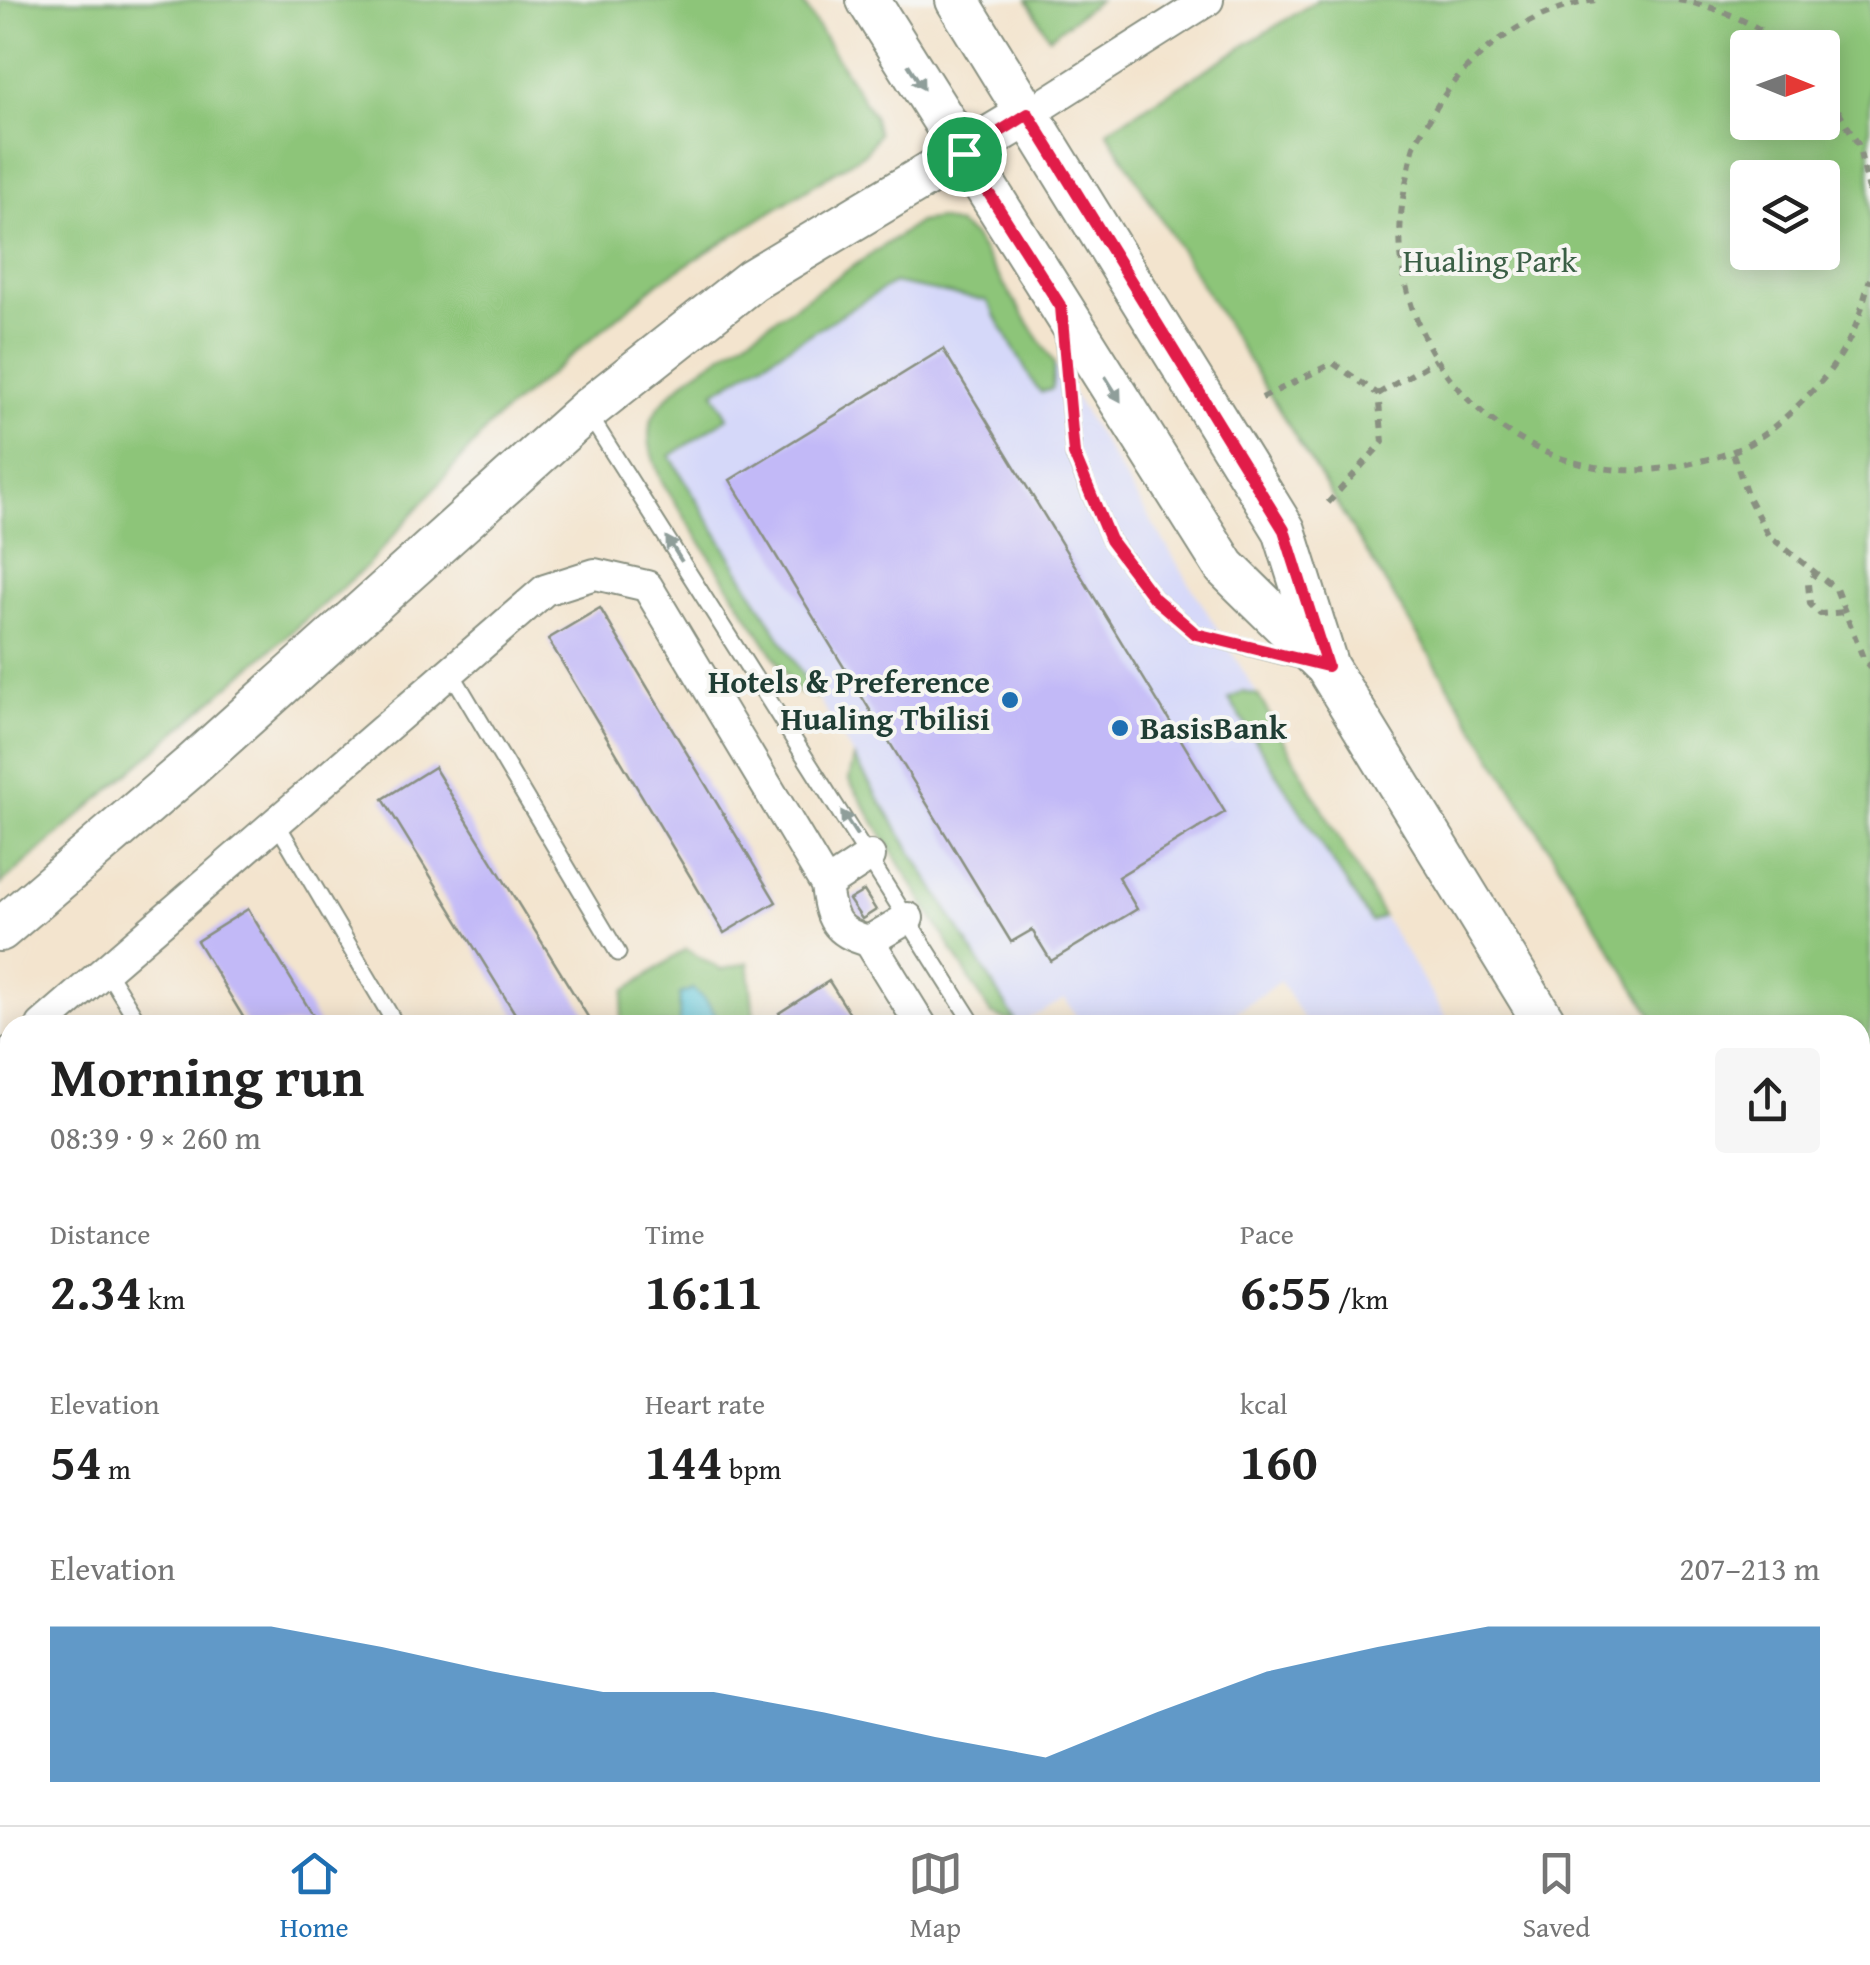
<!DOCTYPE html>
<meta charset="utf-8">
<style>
body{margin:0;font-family:"Gentium Book Plus",serif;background:#f6f6f6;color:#222;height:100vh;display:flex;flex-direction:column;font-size:38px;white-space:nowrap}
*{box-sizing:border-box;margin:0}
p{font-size:32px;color:#767676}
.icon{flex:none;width:55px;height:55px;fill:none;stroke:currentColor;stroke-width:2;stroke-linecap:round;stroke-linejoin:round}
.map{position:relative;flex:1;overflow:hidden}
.drawer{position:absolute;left:0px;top:1015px;width:1870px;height:810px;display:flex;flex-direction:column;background:#fff;border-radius:30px 30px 0 0;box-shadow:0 5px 25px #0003}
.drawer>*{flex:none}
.needle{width:65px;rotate:91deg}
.controls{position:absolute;left:1730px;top:30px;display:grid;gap:20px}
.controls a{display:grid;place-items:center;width:110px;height:110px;border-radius:10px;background:#fff;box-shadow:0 5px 25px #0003;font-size:50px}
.pin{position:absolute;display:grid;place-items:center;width:85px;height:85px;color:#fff;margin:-42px;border:5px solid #fff;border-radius:50%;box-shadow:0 2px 10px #0007}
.round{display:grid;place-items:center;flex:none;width:105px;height:105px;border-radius:10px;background:#f6f6f6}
.headline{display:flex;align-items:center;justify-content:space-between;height:170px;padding:0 50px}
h1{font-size:55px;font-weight:700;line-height:75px}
.stats{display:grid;grid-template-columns:repeat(3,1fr);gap:15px;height:170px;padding:10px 50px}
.stats div{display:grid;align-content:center}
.stats b{font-size:50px;font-weight:700}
.stats small{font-size:28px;font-weight:400}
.stats p{font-size:28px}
.chart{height:280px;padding:20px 50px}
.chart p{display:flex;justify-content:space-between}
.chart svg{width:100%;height:180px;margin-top:10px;fill:#1f6fb2;opacity:.7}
.menu{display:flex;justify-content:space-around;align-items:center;height:140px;border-top:2px solid #e0e0e0;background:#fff;font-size:28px;color:#767676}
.menu a{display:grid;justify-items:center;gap:5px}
.menu .selected{color:#1f6fb2}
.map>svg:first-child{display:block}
.built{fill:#d5d8f9}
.green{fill:#8dc579;stroke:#568156;stroke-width:2.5;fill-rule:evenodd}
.water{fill:#5cc5d8;stroke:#3e8186;stroke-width:2.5}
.building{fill:#c2b9f7}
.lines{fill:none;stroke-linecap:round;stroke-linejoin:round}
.service-casing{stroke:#899081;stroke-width:19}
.minor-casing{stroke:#899081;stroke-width:34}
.secondary-casing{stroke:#899081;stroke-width:46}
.path{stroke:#899081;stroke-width:6;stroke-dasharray:8 8;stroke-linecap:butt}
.service{stroke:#fff;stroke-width:15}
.minor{stroke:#fff;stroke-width:30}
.secondary{stroke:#fff;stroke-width:42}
.oneway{fill:#8f9e9a}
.route-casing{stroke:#fff;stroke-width:20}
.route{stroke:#e11d48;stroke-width:12}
.poi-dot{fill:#1f6fb2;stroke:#f6f6f2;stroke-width:4}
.labels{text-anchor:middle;stroke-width:8;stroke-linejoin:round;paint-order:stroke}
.park-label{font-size:32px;fill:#3a5f45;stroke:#f6f6f2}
.poi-label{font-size:32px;font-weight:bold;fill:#1f3d34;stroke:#f6f6f2;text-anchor:end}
</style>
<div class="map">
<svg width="1870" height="1825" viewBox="0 0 1870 1825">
<rect width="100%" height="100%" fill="#f6f6f2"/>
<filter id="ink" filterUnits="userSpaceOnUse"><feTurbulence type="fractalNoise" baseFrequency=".01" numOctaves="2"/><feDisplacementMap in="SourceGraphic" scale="20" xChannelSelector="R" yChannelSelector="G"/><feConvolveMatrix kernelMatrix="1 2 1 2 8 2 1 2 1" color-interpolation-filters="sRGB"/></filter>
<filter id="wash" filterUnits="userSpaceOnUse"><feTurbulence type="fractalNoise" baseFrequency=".0048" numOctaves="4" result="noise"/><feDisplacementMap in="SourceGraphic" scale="40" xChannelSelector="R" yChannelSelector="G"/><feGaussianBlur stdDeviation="2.25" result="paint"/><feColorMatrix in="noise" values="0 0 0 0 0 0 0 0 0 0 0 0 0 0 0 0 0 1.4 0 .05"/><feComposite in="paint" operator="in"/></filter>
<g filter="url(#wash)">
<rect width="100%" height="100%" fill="#f3e4ce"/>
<g class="built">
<path d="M893 283 987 301 1041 392 1052 388 1054 363 1258 695 1243 692 1229 700 1371 921 1383 916 1451 1025H1307L1280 981 1218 1025H1100L1078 1019 1065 999 1018 1025 670 456 728 417 713 393Z"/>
<path d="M1188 1815H1685L1680 1825H1183Z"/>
</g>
<g class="green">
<path d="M0 0H801L873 116 878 134 866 152 659 282 494 421 367 566 0 885Z"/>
<path d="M1027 0H1099L1049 37Z"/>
<path d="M1318 0H1870V1368L1860 1352V1025H1658L1107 131ZM1748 48H1822V122H1748ZM1748 178H1822V252H1748Z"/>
<path d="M939 219 958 225 973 236 1054 363 1052 389 1041 392 1035 386 987 301 893 283 714 392 728 417 670 456 816 697 797 692 661 480C639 424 647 415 689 377L919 222Z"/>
<path d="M1243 692 1258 695 1383 916 1371 922 1229 699Z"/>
<path d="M854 758 1015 1020H1006L991 1014 849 780Z"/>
<path d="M686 949 721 970 748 962 755 1025H722L707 1002 680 995 679 1025H620L625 991Z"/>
<path d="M0 1717 10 1736V1815H51L57 1825H0Z"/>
</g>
<path class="water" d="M693 989 707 1002 722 1025H679L680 994Z"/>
<g id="blocks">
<g class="building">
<path d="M943 349 1225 812 1118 877 1137 909 1051 961 1032 930 1011 942 730 480Z"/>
<path d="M600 608 776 902 724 933 548 639Z"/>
<path d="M434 767 593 1025H522L383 799Z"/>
<path d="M864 891 876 910 862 919 849 900Z"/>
<path d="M248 909 319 1025H248L197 941Z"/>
<path d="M829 981 857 1025H786L779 1013Z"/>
<path d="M0 1334 10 1350V1464L0 1448Z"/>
<path d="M10 1659V1709L0 1692V1665Z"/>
<path d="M73 1815H152L157 1825H79Z"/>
<path d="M465 1815H540L546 1825H471Z"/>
</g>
</g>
</g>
<g filter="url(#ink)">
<use href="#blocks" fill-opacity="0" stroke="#899081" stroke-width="2.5"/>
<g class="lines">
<defs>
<g id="service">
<path d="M1063 335 1074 455 1110 540 1154 598 1196 634 1303 661"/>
<path d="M589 415 974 1025"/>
<path d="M451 672 618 953"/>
<path d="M276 822 396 1025"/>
<path d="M106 970 140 1025"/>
<path d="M0 1217 10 1233"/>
<path d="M0 1606 10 1601"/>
<path d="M1860 1764 1870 1780"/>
<path d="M212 1815 218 1825"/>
<path d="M322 1815 328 1825"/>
<path d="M635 1815 644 1825"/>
<path d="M682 1815 698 1825"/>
<path d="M347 1825 362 1815"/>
<path d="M772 1825 776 1815"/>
<path d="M1166 1825 1171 1815"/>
<path d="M1654 1825 1659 1815"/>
<path d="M1758 1825 1763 1815"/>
</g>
<g id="minor">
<path d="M1027 115 1208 0"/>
<path d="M826 885 870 856"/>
<path d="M869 941 908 918"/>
<path d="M42 1025 545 590 595 574 647 586 826 885C830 918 835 933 869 941L921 1025"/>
<path d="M0 1061 10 1052"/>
<path d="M657 1825 662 1815"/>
</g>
<g id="secondary">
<path d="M868 0 1225 567 1323 663"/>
<path d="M957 0 1284 530 1327 667 1546 1025"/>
<path d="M0 930 190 767 586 411 752 280 1027 115"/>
<path d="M1860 1532 1870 1548"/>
</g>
</defs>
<use href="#service" class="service-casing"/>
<use href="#minor" class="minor-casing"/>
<use href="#secondary" class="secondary-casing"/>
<g class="path">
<path d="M1595 0C1527 11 1467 54 1433 113 1427 124 1419 135 1414 146 1410 158 1409 172 1406 183 1369 348 1517 501 1683 465 1733 454 1751 448 1790 413 1814 391 1837 366 1851 336 1860 319 1864 297 1870 279"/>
<path d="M1678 0C1715 6 1756 22 1784 48"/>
<path d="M1822 83 1858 144 1870 195"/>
<path d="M1378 394 1436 360"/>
<path d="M1262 398 1333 363 1378 394 1383 442 1328 503"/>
<path d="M1733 454 1748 497 1768 535 1836 589 1864 660 1870 667"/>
<path d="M1817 571 1808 584 1810 604 1820 614 1846 612"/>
<path d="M1867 1380 1870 1379"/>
</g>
<use href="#service" class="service"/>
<use href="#minor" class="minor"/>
<use href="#secondary" class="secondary"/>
</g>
<defs><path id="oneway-solid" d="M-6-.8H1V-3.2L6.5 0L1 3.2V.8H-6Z" transform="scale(2.5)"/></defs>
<g class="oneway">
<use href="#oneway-solid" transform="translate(916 77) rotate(58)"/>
<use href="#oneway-solid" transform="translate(1113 389) rotate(58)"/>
<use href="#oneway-solid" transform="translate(674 549) rotate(-122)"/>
<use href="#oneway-solid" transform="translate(849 823) rotate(-123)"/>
</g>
</g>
<g class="lines" filter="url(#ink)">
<defs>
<path id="route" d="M1028 114 1284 530 1327 666 1196 634 1154 598 1110 540 1074 454 1061 307 964 154Z"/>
</defs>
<use href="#route" class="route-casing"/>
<use href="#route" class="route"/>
</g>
<g class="poi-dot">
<circle cx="1010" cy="700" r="10"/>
<circle cx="1120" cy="728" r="10"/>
</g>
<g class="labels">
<g class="park-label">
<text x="1490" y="272">Hualing Park</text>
</g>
<g class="poi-label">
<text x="990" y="693">Hotels &amp; Preference<tspan x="990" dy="37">Hualing Tbilisi</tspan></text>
<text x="1140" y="739" text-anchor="start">BasisBank</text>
</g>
</g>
</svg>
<div class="controls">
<a><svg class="needle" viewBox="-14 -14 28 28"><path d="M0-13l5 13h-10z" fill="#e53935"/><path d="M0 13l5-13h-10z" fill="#767676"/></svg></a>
<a><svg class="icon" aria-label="layers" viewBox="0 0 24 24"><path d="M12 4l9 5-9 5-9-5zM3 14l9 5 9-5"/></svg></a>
</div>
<div class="pin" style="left:964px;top:154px;background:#1e9e55"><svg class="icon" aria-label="arrive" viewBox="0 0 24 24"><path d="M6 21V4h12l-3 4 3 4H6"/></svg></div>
<section class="drawer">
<div class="headline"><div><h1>Morning run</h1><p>08:39 · 9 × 260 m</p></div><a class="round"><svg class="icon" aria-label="share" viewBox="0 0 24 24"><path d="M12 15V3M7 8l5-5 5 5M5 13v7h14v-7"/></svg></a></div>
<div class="stats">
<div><p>Distance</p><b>2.34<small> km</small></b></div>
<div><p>Time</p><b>16:11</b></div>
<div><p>Pace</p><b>6:55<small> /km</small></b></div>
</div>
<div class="stats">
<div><p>Elevation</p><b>54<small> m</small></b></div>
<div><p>Heart rate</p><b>144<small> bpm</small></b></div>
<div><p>kcal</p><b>160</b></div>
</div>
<div class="chart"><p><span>Elevation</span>207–213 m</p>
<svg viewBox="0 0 160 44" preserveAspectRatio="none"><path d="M0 44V6L10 6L20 6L30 11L40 17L50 22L60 22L70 27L80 33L90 38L100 27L110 17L120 11L130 6L140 6L150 6L160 6V44z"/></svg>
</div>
</section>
</div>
<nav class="menu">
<a class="selected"><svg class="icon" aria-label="home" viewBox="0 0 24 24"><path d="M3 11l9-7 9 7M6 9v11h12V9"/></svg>Home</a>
<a><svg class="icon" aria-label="map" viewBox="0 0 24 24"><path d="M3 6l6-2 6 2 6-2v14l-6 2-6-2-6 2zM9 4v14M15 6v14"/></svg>Map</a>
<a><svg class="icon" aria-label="saved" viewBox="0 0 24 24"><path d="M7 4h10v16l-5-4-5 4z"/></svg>Saved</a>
</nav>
